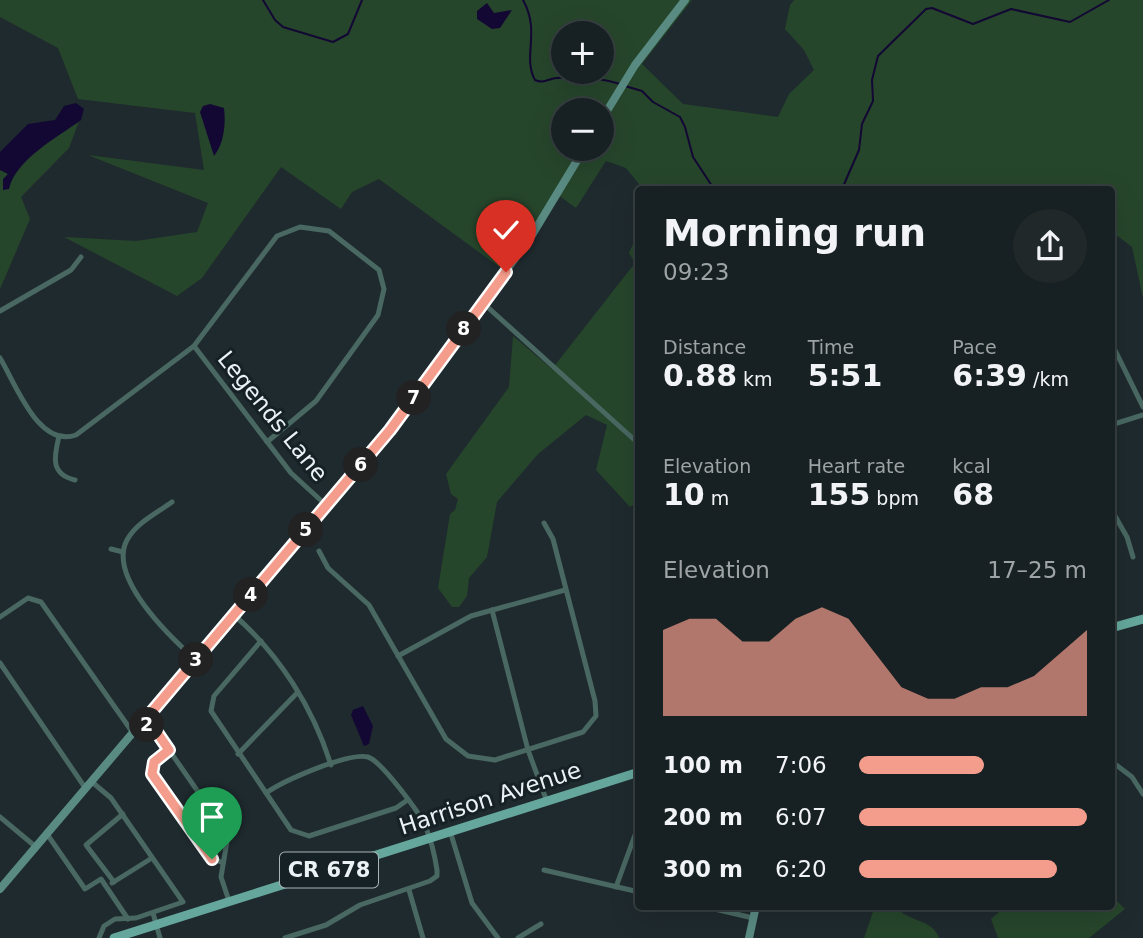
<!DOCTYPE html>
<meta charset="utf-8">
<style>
body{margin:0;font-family:"DejaVu Sans",sans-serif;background:#20282a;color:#f1f3f6;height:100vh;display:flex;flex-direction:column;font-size:26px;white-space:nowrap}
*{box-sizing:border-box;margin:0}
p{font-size:23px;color:#9ea3a5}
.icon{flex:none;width:38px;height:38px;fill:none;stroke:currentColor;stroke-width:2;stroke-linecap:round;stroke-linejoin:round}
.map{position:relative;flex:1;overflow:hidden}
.side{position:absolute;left:635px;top:186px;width:480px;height:724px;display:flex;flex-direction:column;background:#172022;border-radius:7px;box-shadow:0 7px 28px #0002,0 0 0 2px #363e40}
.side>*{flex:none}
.tools{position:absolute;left:551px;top:21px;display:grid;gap:14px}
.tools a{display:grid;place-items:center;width:63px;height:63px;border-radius:50%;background:#172022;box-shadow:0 7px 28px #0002,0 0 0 2px #363e40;font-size:35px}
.pin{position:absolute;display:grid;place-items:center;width:60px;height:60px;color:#fff;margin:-72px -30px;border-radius:50% 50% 50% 0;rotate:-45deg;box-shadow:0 0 7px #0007}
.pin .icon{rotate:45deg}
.km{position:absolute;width:35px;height:35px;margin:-18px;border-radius:50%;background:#222;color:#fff;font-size:19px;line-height:35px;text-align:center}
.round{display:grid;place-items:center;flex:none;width:74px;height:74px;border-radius:37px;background:#20282a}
.summary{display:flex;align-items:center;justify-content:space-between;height:119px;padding:0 28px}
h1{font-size:38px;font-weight:700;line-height:52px}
.figures{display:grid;grid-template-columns:repeat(3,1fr);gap:10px;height:119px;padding:7px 28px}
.figures div{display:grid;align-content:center}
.figures b{font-size:30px;font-weight:700}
.figures small{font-size:19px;font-weight:400}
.figures p{font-size:19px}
.chart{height:196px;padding:14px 28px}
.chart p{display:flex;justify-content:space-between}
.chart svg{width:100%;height:126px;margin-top:7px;fill:#f49d8c;opacity:.7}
ul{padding:0 28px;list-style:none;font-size:23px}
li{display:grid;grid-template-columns:112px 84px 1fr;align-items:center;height:52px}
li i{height:18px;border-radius:9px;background:#f49d8c}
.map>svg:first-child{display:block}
.green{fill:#26462b;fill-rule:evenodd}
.water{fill:#130734}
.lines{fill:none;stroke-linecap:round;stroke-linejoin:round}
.stream{stroke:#130734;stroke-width:2}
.street{stroke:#496862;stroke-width:5}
.secondary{stroke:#598b83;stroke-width:8}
.primary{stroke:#65a79c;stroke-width:9}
.route-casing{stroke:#fff;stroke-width:14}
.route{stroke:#f49d8c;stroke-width:9}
.labels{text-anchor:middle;stroke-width:6;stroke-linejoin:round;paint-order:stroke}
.shield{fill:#152124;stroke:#abb3b6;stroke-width:2}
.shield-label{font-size:21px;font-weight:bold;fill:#ebf2f5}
.street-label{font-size:23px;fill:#ebf2f5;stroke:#152124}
</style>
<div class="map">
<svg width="1143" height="938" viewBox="0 0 1143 938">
<rect width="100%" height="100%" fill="#1f2a2e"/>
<g class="green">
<path d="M0 0H692L642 64 683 104 778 117 789 94 814 70 804 50 785 29 790 5 794 0H1143V298L1132 247 1111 231V189H643L626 168 606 161 576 208 558 195 506 272 379 179 352 192 341 209 281 167 202 278 177 296 64 237 136 241 197 232 208 203 88 155 204 170 195 113 78 99 58 48 0 17ZM564 33H602V72H564ZM564 110H602V149H564Z"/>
<path d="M79 121 69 148 21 197 30 219 0 289V170L7 172 9 188C15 162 58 136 79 121Z"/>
<path d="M639 231V501L630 507 596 470 607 425 586 415 538 454 497 502 487 557 469 578 467 596 459 607H452L438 588 450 514 455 510 458 499 451 494 446 474 509 387 513 336 552 369 635 263 629 253Z"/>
<path d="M1111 895 1125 909 1089 938H998L991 919 1005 907 1027 912 1052 907 1111 906Z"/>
<path d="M875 906 896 907C907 922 932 918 939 938H864Z"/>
</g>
<g class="water">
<path d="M487 3 494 13 512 10 500 28 492 29 477 19V11Z"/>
<path d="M76 103 84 109 81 120C57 138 16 158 9 189L3 190V179L8 174 0 170V152L28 124 55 120 64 106Z"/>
<path d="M210 104 224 108C226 123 224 144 214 156L200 112 203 106Z"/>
<path d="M363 706 373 726 369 744 364 746 351 715 353 710Z"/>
</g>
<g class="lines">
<g class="stream">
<path d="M263 0 275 20 283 27 333 42 348 34 362 0"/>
<path d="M523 0C541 32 522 56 535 80 544 84 547 79 556 78 576 77 601 78 620 84"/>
<path d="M625 86 642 91 653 102 680 117 685 127 693 157 714 189"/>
<path d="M842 189 859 150 862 124 873 101 872 80 878 56 926 9 932 8 973 24 1011 9 1070 22 1109 0"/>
</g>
<g class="street">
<path d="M483 303 639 444"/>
<path d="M0 311 71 270 81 257"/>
<path d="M1111 342 1143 407"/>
<path d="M194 346 291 473 327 506"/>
<path d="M0 358C16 384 38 448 76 435L194 346 277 236 300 227 329 231 379 270 384 289 378 315 316 401 267 442"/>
<path d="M1111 425 1143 415"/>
<path d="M59 436C54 457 50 474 75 480"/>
<path d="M172 502C157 513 136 523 127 540 107 577 170 637 196 660"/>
<path d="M1111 509 1127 537 1133 557"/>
<path d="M111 549 123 552"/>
<path d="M319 551 328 568 369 605 446 739 468 756 495 760 583 732 596 716 595 701 553 539 544 523"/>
<path d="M492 610 528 750 546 799"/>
<path d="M234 615C280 655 313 708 331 765"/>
<path d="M0 617 28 598 41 602 133 733"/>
<path d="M261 641 214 696 211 711 291 830 309 836 396 808 406 801"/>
<path d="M398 656 471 616 565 590"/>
<path d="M0 663 86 789"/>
<path d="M144 721 158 734 228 835 221 877 229 901"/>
<path d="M169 750 154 762 152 774 208 856 223 863"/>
<path d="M238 754 298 692"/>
<path d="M1111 761 1132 777 1143 794"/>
<path d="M92 782 111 798 183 902 136 918 115 919 104 926 99 938"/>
<path d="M266 793C283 781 348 752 368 757 381 761 421 814 426 828 431 840 435 857 437 870V876L430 881 360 905 326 925 285 938"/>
<path d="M0 817 36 847"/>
<path d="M450 831 472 903 498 938"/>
<path d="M47 834 85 889 101 879 128 919"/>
<path d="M544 870 639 892"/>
<path d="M114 882 86 845 123 814"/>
<path d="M112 883 152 858"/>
<path d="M616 887 639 824"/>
<path d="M409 890 423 938"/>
<path d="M702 906 753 918"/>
<path d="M153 913 160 938"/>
<path d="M518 938 541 924"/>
</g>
<g class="secondary">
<path d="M602 119 635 65 685 0"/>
<path d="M0 889 390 430 532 235 584 149"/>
<path d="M749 938 756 906"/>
</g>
<g class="primary">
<path d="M1111 628 1143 619"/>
<path d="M114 938 639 772"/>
</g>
</g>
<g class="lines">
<defs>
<path id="route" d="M212 859 152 774 154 762 169 750 158 734 144 721 390 430 506 272"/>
</defs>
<use href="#route" class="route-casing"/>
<use href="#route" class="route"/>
</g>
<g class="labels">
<rect class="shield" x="280" y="852.5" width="98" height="35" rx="5"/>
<g class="shield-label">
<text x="329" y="877">CR 678</text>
</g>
<g class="street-label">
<text transform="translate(273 416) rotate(51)" y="8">Legends Lane</text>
<text transform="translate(490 798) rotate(-18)" y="8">Harrison Avenue</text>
</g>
</g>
</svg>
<div class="tools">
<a>+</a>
<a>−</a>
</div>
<div class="pin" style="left:212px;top:859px;background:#1e9e55"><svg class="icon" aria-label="arrive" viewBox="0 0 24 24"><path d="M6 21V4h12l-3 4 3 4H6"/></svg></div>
<div class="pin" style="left:506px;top:272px;background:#d93025"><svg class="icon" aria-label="check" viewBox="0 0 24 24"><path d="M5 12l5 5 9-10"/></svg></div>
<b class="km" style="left:147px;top:725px">2</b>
<b class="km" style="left:196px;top:660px">3</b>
<b class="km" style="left:251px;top:595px">4</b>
<b class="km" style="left:306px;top:530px">5</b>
<b class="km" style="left:361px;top:465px">6</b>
<b class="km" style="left:414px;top:398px">7</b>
<b class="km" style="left:464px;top:329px">8</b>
<section class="side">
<div class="summary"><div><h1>Morning run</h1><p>09:23</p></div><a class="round"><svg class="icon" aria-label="share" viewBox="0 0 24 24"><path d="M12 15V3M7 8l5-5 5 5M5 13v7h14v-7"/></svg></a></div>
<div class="figures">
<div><p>Distance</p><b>0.88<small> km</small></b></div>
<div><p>Time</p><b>5:51</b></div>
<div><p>Pace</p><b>6:39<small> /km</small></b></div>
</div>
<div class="figures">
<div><p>Elevation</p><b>10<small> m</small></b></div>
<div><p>Heart rate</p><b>155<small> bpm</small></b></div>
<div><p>kcal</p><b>68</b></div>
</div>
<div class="chart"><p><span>Elevation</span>17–25 m</p>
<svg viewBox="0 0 160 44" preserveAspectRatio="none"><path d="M0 44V14L10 10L20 10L30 18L40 18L50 10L60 6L70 10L80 22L90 34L100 38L110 38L120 34L130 34L140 30L150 22L160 14V44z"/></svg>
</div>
<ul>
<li><b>100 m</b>7:06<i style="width:55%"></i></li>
<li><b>200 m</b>6:07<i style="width:100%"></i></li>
<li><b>300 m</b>6:20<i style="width:87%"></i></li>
</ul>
</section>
</div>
